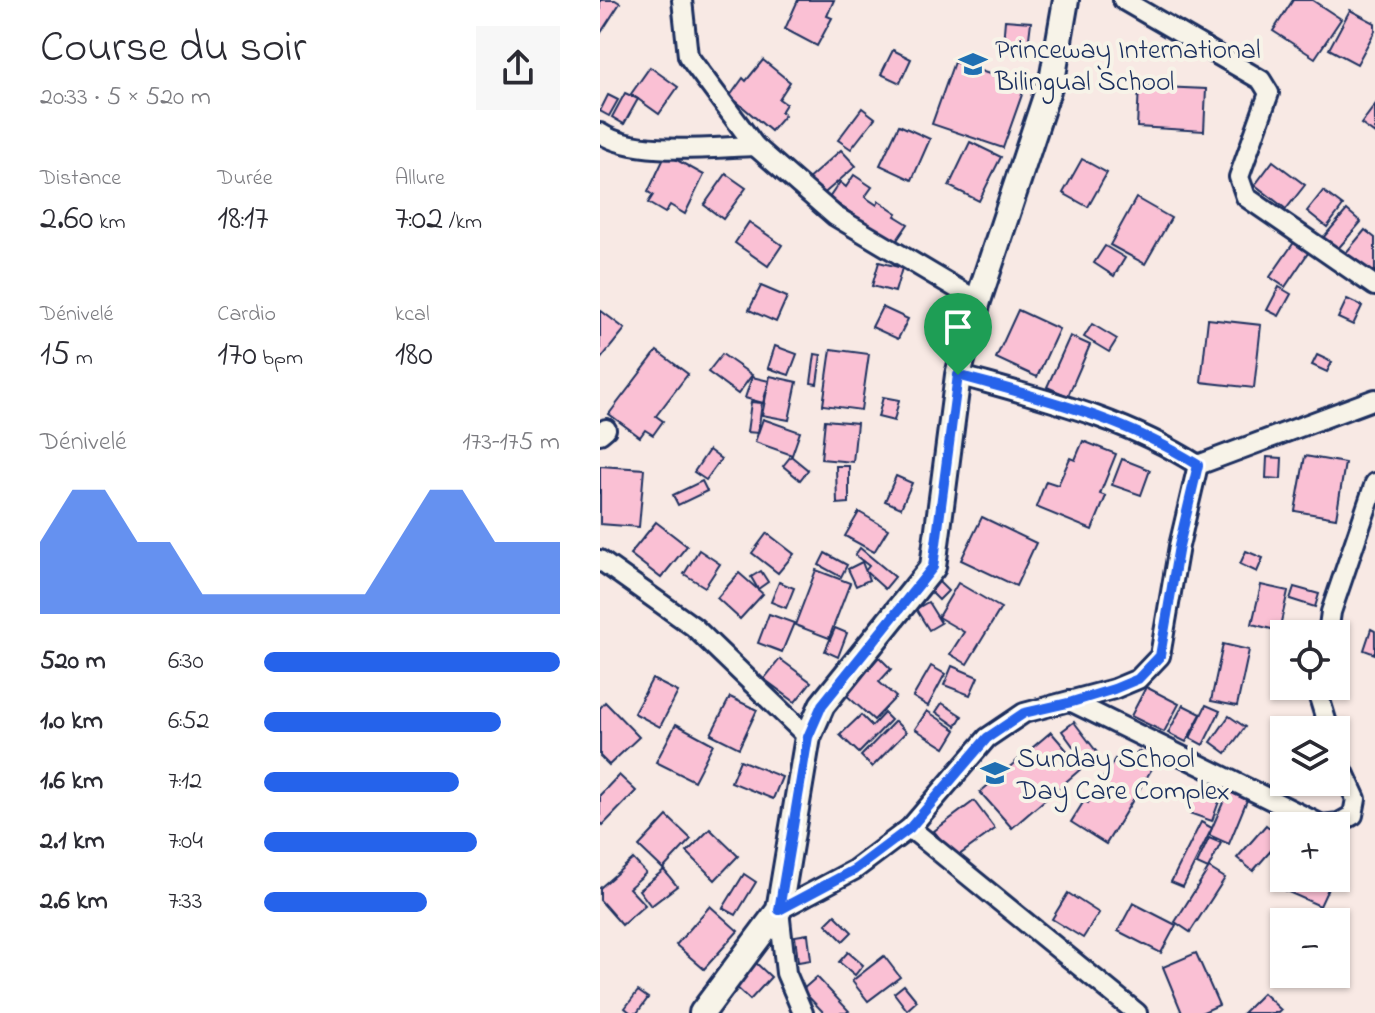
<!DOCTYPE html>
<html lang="fr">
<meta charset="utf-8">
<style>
body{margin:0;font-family:"Indie Flower",sans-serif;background:#f7f7f7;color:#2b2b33;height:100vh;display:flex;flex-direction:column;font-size:30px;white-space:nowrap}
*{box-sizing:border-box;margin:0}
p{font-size:26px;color:#7c7c81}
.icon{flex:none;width:44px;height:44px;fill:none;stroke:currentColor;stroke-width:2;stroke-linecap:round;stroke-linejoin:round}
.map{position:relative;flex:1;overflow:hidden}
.drawer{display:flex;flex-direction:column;background:#fff;width:600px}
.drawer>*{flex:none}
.controls{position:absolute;left:670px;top:620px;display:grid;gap:16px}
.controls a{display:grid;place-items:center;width:80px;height:80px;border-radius:0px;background:#fff;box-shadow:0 2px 6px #0004;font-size:40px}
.pin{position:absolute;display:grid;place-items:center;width:68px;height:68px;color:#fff;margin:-82px -34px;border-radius:50% 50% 50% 0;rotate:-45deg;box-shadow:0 0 8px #0007}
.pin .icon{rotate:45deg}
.round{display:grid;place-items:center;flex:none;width:84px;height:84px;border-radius:0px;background:#f7f7f7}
.summary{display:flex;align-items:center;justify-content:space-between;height:136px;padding:0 40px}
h1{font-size:44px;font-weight:600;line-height:60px}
.figures{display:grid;grid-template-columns:repeat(3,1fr);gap:12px;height:136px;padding:8px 40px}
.figures div{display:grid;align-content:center}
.figures b{font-size:34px;font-weight:600}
.figures small{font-size:22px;font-weight:400}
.figures p{font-size:22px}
.chart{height:224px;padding:16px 40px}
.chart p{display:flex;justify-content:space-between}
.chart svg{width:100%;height:144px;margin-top:8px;fill:#2563eb;opacity:.7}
ul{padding:0 40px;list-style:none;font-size:26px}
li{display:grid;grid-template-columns:128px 96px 1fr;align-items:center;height:60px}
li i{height:20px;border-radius:10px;background:#2563eb}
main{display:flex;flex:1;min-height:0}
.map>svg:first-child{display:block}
.building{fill:#fac0d4;stroke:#1b2f5e;stroke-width:2}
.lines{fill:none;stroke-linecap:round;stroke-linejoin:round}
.street-casing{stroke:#1b2f5e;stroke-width:24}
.secondary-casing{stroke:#1b2f5e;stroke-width:30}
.street{stroke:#f7f3e8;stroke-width:18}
.secondary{stroke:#f7f3e8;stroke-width:24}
.route-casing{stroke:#fff;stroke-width:16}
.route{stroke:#2563eb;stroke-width:10}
.labels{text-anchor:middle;stroke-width:8;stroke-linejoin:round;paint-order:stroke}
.poi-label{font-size:28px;fill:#1b2f5e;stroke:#f7f3e8;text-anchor:start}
</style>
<main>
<section class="drawer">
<div class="summary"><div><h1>Course du soir</h1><p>20:33 · 5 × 520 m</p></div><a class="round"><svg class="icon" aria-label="share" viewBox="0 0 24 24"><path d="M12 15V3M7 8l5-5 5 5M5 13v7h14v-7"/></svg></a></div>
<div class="figures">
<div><p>Distance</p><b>2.60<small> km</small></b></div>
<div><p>Durée</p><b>18:17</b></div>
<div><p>Allure</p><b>7:02<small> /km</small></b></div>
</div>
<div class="figures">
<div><p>Dénivelé</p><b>15<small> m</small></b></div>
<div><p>Cardio</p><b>170<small> bpm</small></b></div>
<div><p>kcal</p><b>180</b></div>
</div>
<div class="chart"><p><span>Dénivelé</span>173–175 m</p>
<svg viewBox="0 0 160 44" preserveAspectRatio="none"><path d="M0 44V22L10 6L20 6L30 22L40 22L50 38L60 38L70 38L80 38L90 38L100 38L110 22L120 6L130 6L140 22L150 22L160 22V44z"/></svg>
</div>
<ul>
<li><b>520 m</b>6:30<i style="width:100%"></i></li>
<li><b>1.0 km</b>6:52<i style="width:80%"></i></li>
<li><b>1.6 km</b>7:12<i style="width:66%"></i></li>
<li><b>2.1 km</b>7:04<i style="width:72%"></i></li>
<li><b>2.6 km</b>7:33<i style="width:55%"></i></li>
</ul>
</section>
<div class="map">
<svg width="775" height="1013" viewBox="0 0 775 1013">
<rect width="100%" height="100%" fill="#f8e9e4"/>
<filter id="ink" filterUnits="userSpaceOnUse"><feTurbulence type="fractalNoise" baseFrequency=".0125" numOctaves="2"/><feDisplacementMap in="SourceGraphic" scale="16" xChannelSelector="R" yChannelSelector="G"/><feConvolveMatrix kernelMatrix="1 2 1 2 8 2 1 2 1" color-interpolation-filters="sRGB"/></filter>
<g filter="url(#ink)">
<g class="building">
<path d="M0 0H15L20 3 0 34Z"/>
<path d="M198 0H234L227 16 232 18 217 46 185 29Z"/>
<path d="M693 0H712L741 19 715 58 673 31Z"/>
<path d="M750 10 775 23V31L757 64 729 49Z"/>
<path d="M405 20 431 22 428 46 403 44Z"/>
<path d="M293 50 311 59 300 83 281 74Z"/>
<path d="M163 60 190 82 179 99 186 104 181 112 185 115 171 131 130 96 143 78 146 81Z"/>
<path d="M354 62 425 86 403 148 332 124Z"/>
<path d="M50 67 78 87 59 114 31 94Z"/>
<path d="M539 86 606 89 604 131 537 127Z"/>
<path d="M25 93 38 99 24 124 12 117Z"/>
<path d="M8 95 18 100 9 116 0 111Z"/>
<path d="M775 105V134L761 124Z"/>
<path d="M262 108 275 118 251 149 238 140Z"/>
<path d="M299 125 330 139 312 180 280 165Z"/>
<path d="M370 142 401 157 379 201 349 186Z"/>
<path d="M241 150 256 166 220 197 206 181Z"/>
<path d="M66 154 104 175 85 214 70 205 65 213 48 203 53 195 48 192Z"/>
<path d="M482 159 507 173 488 207 463 193Z"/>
<path d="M673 161 705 185 686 209 655 185Z"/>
<path d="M126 174 146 188 123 219 104 205Z"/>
<path d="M254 175 272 187 265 197 277 205 279 201 297 213 295 216 308 224 295 243 229 198 240 182 246 187Z"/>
<path d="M723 191 743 206 727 227 707 211Z"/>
<path d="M536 198 571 218 545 264 510 245Z"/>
<path d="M747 210 761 222 736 251 722 239Z"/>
<path d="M149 222 182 245 168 266 135 243Z"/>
<path d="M765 230 775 238V278L744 255Z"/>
<path d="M697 238 712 247 685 287 670 277Z"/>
<path d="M505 246 525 258 514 276 494 263Z"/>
<path d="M279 262 302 268 295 292 272 286Z"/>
<path d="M161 286 187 297 176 322 149 310Z"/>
<path d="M679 287 691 294 679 316 667 310Z"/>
<path d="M747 299 762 306 753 325 738 318Z"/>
<path d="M282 307 308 319 298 339 272 327Z"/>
<path d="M0 310 25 329 0 360Z"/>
<path d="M418 310 459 329 437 377 396 358Z"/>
<path d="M608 319 661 325 654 388 601 382Z"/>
<path d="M492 324 517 339 509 352 484 337Z"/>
<path d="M470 336 490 345 468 396 447 387Z"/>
<path d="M175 346 197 354 189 375 168 368Z"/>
<path d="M231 349 269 354 261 410 223 405Z"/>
<path d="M57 351 88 374 56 416 63 421 53 435 45 430 40 437 9 414Z"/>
<path d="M122 354 152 375 138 394 108 372Z"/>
<path d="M215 354 221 355 217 384 211 383Z"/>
<path d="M717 355 732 362 727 372 712 365Z"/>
<path d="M170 376 197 382 189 420 162 415Z"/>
<path d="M152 377 169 381 163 403 145 398Z"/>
<path d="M283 397 299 400 294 421 278 417Z"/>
<path d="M151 402 162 403 158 433 147 432Z"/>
<path d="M163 419 200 432 192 455 155 442Z"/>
<path d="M225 420 257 423 253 462 221 459Z"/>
<path d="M483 441 516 454 500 494 506 496 492 530 436 507 446 481 458 485 470 458 475 460Z"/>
<path d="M109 450 121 459 106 480 94 472Z"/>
<path d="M191 456 208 470 200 480 183 466Z"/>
<path d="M705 456 745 463 736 518 695 511Z"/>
<path d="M667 457 682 458 681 479 666 478Z"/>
<path d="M522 459 550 470 541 495 512 485Z"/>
<path d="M0 466 44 469 39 527 0 524Z"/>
<path d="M236 466H249V503L237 504Z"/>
<path d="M296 476 312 483 301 508 285 501Z"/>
<path d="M102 481 107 491 78 505 73 495Z"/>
<path d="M259 512 288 529 274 552 245 536Z"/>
<path d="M382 517 436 543 416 586 361 560Z"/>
<path d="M56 522 87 546 61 578 30 554Z"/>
<path d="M167 533 194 554 178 573 152 553Z"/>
<path d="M260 548 295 577 285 589 265 571 269 566 255 555Z"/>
<path d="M99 550 120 564 105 587 84 574Z"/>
<path d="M646 551 663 558 657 572 640 564Z"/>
<path d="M225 553 247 565 241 577 219 565Z"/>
<path d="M262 562 269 580 256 586 248 569Z"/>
<path d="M216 570 250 583 229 638 195 625Z"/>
<path d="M161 571 168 582 158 589 151 577Z"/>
<path d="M139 573 163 594 140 619 117 598Z"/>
<path d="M334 577 348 591 339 600 325 586Z"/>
<path d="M179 582 194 588 186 608 171 602Z"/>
<path d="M358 583 401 608 367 664 350 654 364 632 338 617Z"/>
<path d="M661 585 688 591 679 631 652 624Z"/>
<path d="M694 587 719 594 715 607 690 599Z"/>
<path d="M328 602 341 623 329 630 316 609Z"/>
<path d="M169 614 194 623 182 652 158 643Z"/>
<path d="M235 628 247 633 238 657 225 651Z"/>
<path d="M771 629 775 631V654L764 650Z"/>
<path d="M623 644 649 650 637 706 611 701Z"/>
<path d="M279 657 291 669 279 682 296 697 274 720 245 694Z"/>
<path d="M180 659 211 682 195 702 164 679Z"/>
<path d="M331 666 345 674 328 706 313 697Z"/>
<path d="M352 666 378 677 370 695 344 685Z"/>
<path d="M52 679 78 692 60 727 34 713Z"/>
<path d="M546 687 579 704 564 732 531 716Z"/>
<path d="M130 697 157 710 139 748 111 734Z"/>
<path d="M5 702 39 737 9 765 0 756V708Z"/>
<path d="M342 703 362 716 356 726 336 712Z"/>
<path d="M583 705 601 714 586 742 568 733Z"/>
<path d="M606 705 620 711 603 745 590 738Z"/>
<path d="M327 711 356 730 345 748 315 729Z"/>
<path d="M284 713 291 720 259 753 240 735 261 715 272 726Z"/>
<path d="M629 716 645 727 626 753 611 742Z"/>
<path d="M295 721 306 732 272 767 261 756Z"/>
<path d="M474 722 499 755 486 764 462 731Z"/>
<path d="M76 724 113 744 94 781 56 762Z"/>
<path d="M451 732 482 768 412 828 380 792Z"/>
<path d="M538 751 556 762 506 844 471 822 484 801 488 803 515 759 528 767Z"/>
<path d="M140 760 182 777 173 799 131 782Z"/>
<path d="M19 775 36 791 3 825 0 822V795Z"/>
<path d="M598 785 622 793 612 821 589 813Z"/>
<path d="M628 791 647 800 629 844 609 835Z"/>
<path d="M374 801 395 829 355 858 334 831Z"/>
<path d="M67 816 91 839 63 869 39 846Z"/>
<path d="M601 822 612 828 583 887 571 882Z"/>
<path d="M666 825 682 838 653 871 637 858Z"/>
<path d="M110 829 138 856 115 880 87 852Z"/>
<path d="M609 838 621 843 608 869 597 864Z"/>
<path d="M33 859 46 873 29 888 45 905 22 925 0 900V888Z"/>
<path d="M609 868 625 878 590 932 575 922Z"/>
<path d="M64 870 77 886 51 906 39 890Z"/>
<path d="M144 874 156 882 136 915 123 908Z"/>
<path d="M692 878H733L720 906 686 891Z"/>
<path d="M468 893 499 913 483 938 452 919Z"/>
<path d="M533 903 576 925 561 953 518 931Z"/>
<path d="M110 906 138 931 104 969 76 945Z"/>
<path d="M235 915 252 932 243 941 226 924Z"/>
<path d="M208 934 211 960 198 962 195 936Z"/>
<path d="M248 952 263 965 255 975 239 962Z"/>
<path d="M596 953 619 1005 601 1013H582L563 967Z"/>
<path d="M284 956 300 977 268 1001 252 981Z"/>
<path d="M154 961 171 977 150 1000 133 984Z"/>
<path d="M217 977 249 1011 246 1013H224L202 990Z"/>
<path d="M304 985 317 1001 307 1010 294 993Z"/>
<path d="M38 991 48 998 37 1013H31L25 1008Z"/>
<path d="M663 993 681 1010 678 1013H643Z"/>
</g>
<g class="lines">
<defs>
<g id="street">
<path d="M82 0 88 56 155 146 235 216 378 301"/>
<path d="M523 0 661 80 669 93 639 177 646 197 775 286"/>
<path d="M0 133C36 157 112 147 155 146"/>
<path d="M0 434 6 429"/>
<path d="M598 465 775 399"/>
<path d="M0 560 94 627 208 737"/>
<path d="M728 634 731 612 775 483"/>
<path d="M721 686 719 697 729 730"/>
<path d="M472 702 722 825 739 823 753 815 756 799 736 755"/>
<path d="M310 828 537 1013"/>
<path d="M203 1013 186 973 179 910 254 870 310 828 387 738 424 713 514 689 538 679 560 656 579 546 598 465C522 417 443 399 358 375"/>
</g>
<path id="secondary" d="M102 1013 179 910 208 737 222 705 333 567 358 375 378 301 453 75 466 0"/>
</defs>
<use href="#street" class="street-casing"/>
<use href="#secondary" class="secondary-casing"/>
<use href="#street" class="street"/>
<use href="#secondary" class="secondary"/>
</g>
</g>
<g class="lines" filter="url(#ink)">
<defs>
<path id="route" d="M358 375C443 399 522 417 598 465L579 546 560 656 538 679 514 689 472 702 424 713 387 738 310 828 254 870 179 910 208 737 222 705 333 567Z"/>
</defs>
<use href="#route" class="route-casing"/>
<use href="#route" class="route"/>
</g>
<defs>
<symbol id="school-bare" viewBox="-9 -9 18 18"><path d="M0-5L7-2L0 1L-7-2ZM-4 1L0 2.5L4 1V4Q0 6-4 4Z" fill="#1f6fb2" stroke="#f7f3e8" stroke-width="2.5" paint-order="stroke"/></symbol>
</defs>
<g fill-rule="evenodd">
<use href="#school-bare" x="353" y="44" width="40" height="40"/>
<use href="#school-bare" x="375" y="753" width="40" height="40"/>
</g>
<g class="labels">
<g class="poi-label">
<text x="395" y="58">Princeway International<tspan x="395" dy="32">Bilingual School</tspan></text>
<text x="417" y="767">Sunday School<tspan x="417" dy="32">Day Care Complex</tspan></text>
</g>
</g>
</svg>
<div class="controls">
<a><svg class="icon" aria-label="locate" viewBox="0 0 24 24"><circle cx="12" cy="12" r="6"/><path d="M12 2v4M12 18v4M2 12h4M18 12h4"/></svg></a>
<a><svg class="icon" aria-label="layers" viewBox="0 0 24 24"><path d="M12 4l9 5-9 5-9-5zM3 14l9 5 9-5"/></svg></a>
<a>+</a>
<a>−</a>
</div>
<div class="pin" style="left:358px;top:375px;background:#1e9e55"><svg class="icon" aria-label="arrive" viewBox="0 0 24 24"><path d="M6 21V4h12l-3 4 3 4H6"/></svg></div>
</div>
</main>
